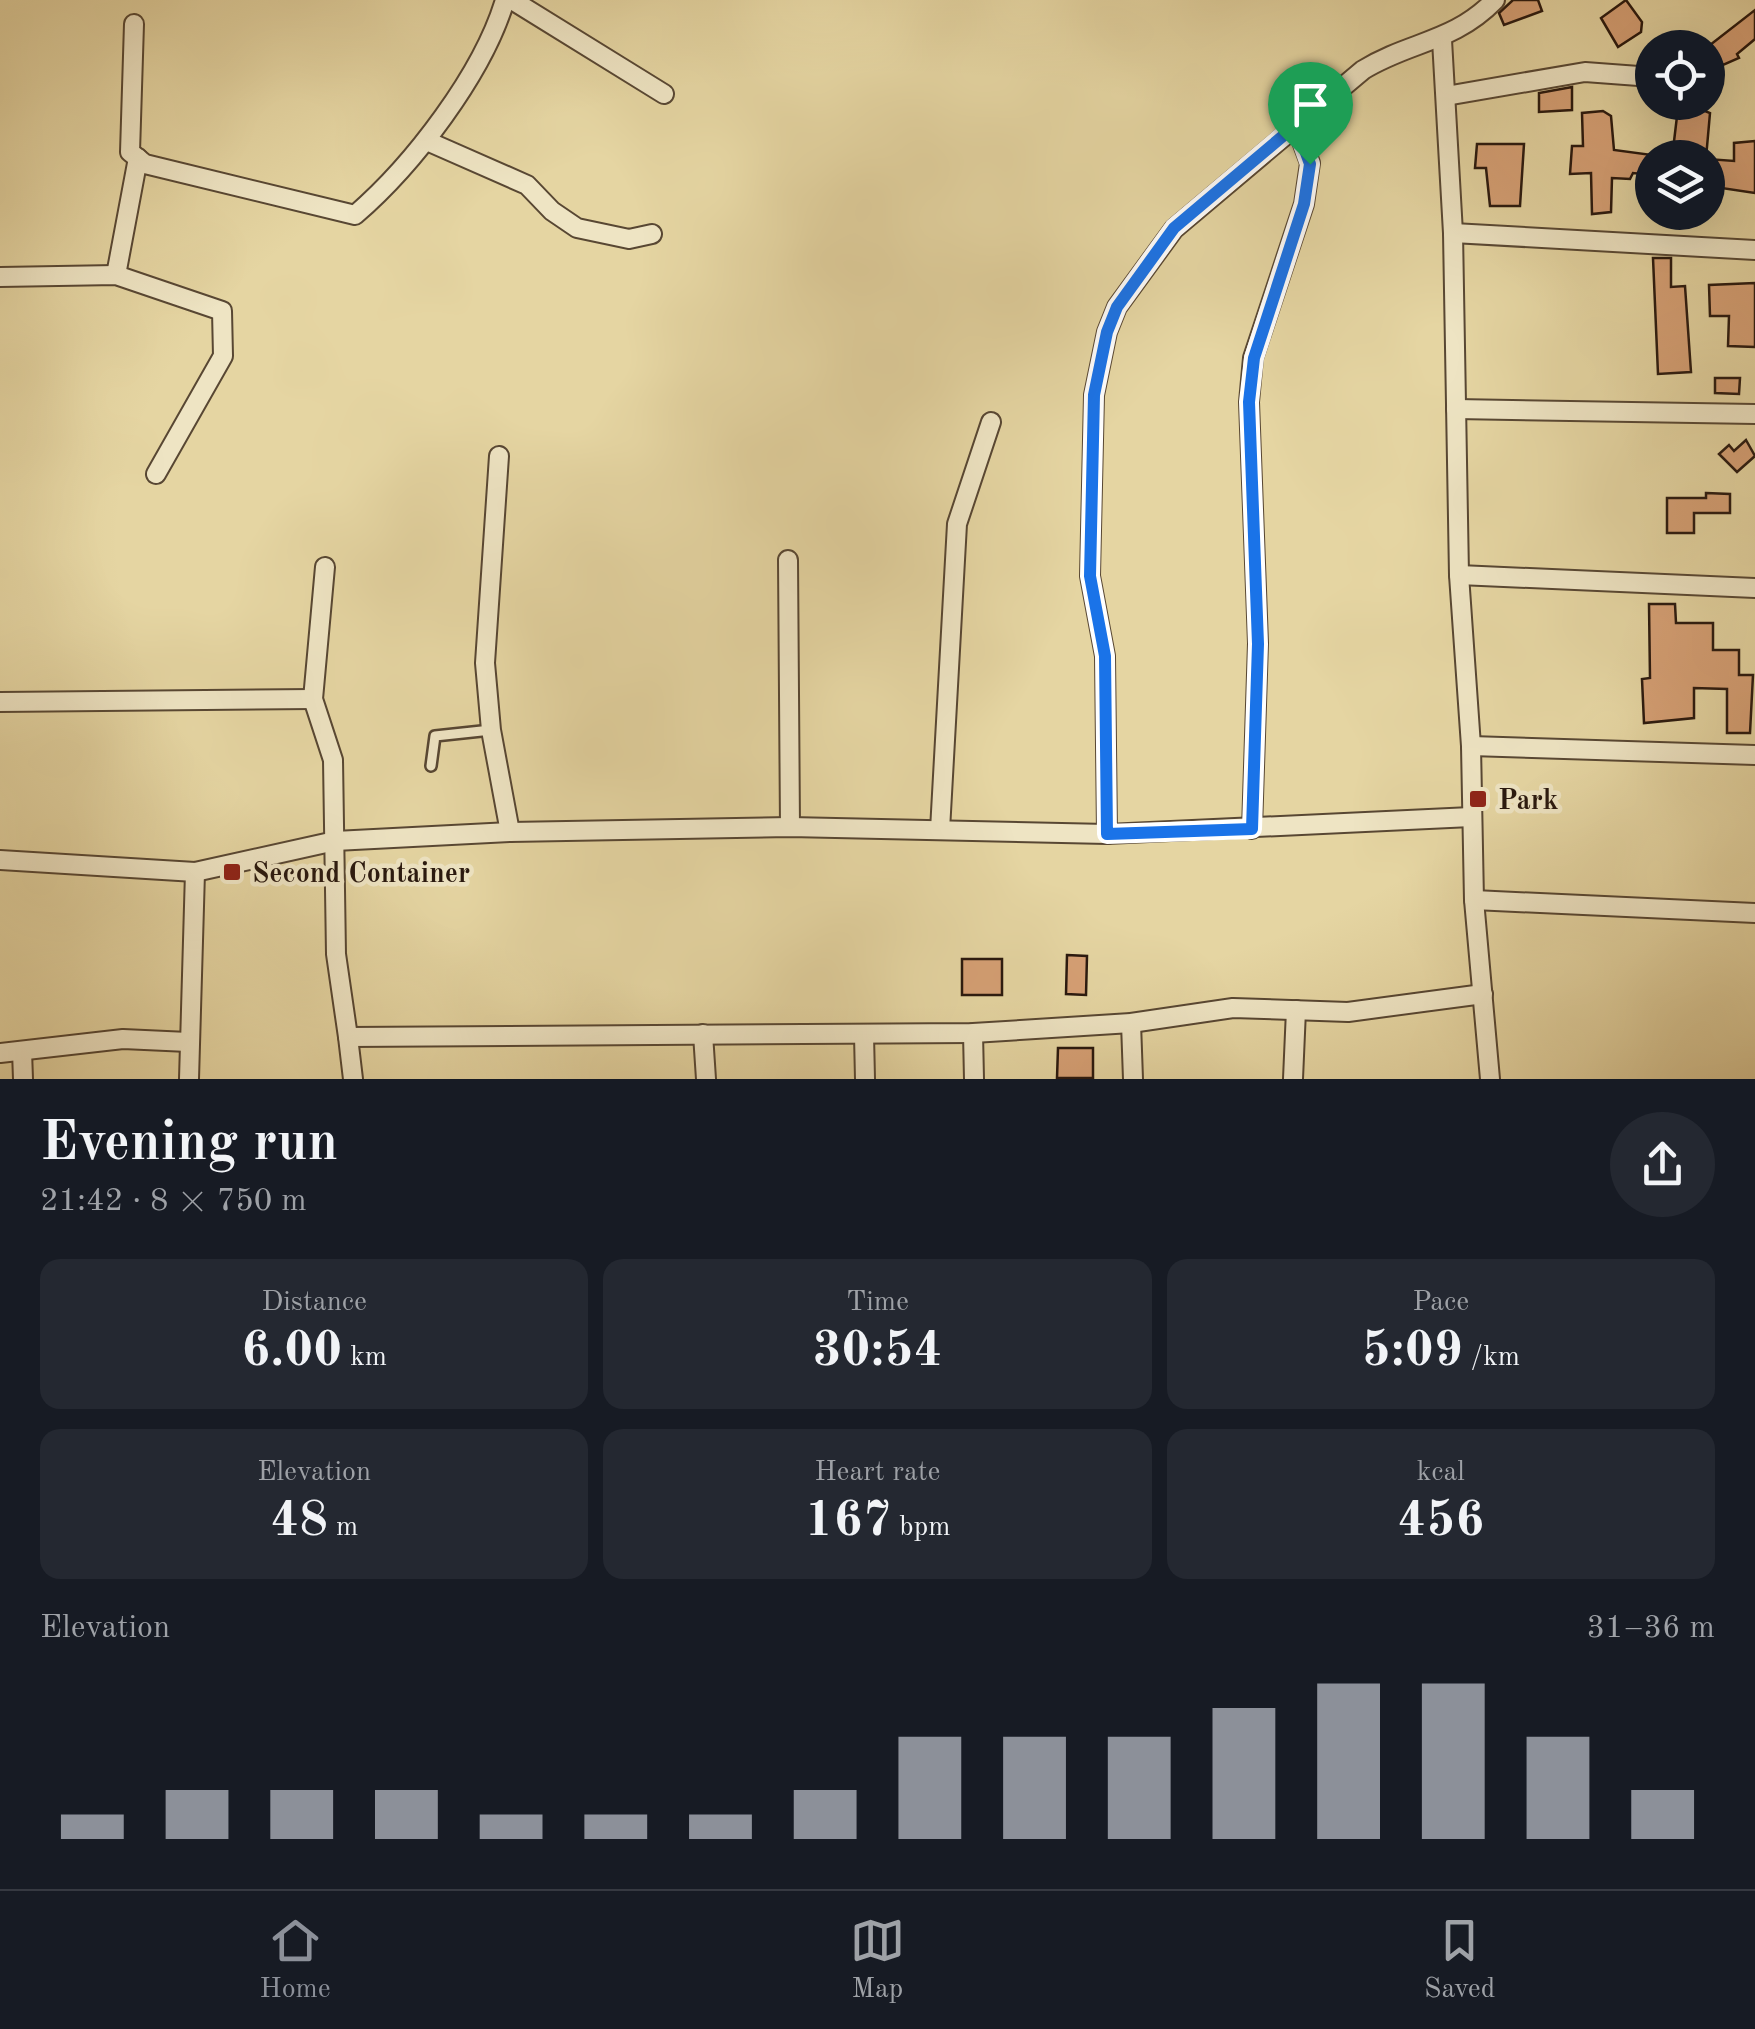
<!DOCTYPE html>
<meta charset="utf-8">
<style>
body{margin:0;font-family:"Old Standard TT",serif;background:#242831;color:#f1f3f6;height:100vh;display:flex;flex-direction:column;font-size:38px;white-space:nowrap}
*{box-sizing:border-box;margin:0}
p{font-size:32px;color:#9ea1a6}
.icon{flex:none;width:55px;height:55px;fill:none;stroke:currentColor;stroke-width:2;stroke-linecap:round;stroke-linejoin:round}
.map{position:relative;height:1079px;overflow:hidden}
.drawer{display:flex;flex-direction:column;background:#171b24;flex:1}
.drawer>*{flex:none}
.fabs{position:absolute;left:1635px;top:30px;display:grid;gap:20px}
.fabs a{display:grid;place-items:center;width:90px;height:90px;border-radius:50%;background:#171b24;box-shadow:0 10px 40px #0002;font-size:50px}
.pin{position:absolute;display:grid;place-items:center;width:85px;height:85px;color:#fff;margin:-102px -42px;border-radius:50% 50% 50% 0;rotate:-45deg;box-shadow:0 0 10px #0007}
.pin .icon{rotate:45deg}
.round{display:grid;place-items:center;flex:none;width:105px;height:105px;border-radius:52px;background:#242831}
.head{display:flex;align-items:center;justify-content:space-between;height:170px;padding:0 40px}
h1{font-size:55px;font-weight:700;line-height:75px}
.metrics{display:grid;grid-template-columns:repeat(3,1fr);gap:15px;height:170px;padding:10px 40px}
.metrics div{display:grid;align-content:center;border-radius:20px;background:#242831;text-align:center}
.metrics b{font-size:50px;font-weight:700}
.metrics small{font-size:28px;font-weight:400}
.metrics p{font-size:28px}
.chart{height:280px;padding:20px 40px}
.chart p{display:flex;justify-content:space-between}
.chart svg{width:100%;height:180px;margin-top:10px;stroke:#8c9099;stroke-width:6}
.menu{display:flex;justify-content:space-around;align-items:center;height:140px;border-top:2px solid #363941;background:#171b24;font-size:28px;color:#9ea1a6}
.menu a{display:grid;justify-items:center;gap:5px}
.menu .active{color:#8c9099}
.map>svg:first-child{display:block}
.building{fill:#d6a075;stroke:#29180e;stroke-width:2.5}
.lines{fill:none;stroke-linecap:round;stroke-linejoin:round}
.lane-casing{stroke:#584733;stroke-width:14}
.street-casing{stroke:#584733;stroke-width:22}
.lane{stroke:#eee4c3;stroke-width:9}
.street{stroke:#eee4c3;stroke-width:18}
.route-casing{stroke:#fff;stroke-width:20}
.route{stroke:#1a73e8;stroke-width:12}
.poi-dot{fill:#8f2418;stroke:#eee4c3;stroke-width:4}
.labels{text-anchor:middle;stroke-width:9;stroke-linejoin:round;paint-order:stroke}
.poi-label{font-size:28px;font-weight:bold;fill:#29180e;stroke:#eee4c3;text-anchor:start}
</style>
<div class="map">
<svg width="1755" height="1079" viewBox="0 0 1755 1079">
<rect width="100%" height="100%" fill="#e5d5a2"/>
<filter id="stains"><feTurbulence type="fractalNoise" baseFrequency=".002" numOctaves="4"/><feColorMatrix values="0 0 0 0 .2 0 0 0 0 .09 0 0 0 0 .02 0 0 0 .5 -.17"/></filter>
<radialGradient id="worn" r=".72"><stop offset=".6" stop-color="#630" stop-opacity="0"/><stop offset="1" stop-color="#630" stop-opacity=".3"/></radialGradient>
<g class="building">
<path d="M1513 0H1538L1542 11 1504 25 1499 13Z"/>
<path d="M1626 0 1642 22 1641 32 1618 47 1601 18Z"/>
<path d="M1755 10V39L1737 54 1739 58 1723 65 1710 45Z"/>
<path d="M1572 87V110L1539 112V93Z"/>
<path d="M1685 103 1710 113 1706 158H1672L1678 108Z"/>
<path d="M1603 111 1611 116 1614 150 1652 155V175L1633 173 1630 179 1612 178 1611 212 1592 214 1591 173 1570 174 1572 146H1583L1582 113Z"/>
<path d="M1755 141V193L1708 186V159L1734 161V143Z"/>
<path d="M1477 144H1524L1520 206H1490L1486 168H1475Z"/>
<path d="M1653 258H1671V287L1685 286 1691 372 1658 374Z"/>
<path d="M1755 283V347L1728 346 1729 316H1710L1709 285Z"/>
<path d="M1715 378H1740L1739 394 1715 393Z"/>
<path d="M1746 440 1755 456 1737 472 1719 454 1729 445 1734 451Z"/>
<path d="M1706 493 1730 494V513H1694V533H1667V498H1706Z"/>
<path d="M1649 604H1675L1676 623H1713V650H1739V675H1753L1750 733H1727V689L1694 688V718L1644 723 1642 679 1650 678Z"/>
<path d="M1067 955 1087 956 1086 995 1066 994Z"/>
<rect x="962" y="959" width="40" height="36"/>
<path d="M1058 1048H1093V1078H1057Z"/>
</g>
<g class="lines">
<defs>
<path id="lane" d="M431 766 435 736 491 730"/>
<g id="street">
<path d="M512 0 664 94"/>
<path d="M134 24 130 152 145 164 355 215C413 165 483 74 505 0"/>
<path d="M1442 40 1453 233 1459 575 1471 746 1474 900 1490 1079"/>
<path d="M1446 96 1585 72 1652 77"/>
<path d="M427 141 527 185 552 211 577 228 629 239 652 234"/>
<path d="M1453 233 1755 250"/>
<path d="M116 275 138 158"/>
<path d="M0 277 116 275 222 311 223 356 156 474"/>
<path d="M1456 409 1755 414"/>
<path d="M499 456 485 663 491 730 510 832"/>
<path d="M788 560 790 827"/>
<path d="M325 567 313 699 333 760 336 954 348 1037 973 1033 1131 1023 1233 1008 1348 1012 1483 994"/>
<path d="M1459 575 1755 588"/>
<path d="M0 702 313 699"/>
<path d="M1471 746 1755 755"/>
<path d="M1252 829 1258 643 1249 402 1253 358 1304 204 1310 163 1296 125"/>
<path d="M940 830 957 524 991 422"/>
<path d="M1107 834 1105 656 1090 576 1094 395 1107 332 1117 307 1174 229 1363 70C1410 41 1453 43 1495 0"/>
<path d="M0 860 195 872 335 841 510 832 790 827 1107 834 1471 817"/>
<path d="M1474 900 1755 913"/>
<path d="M1131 1023 1133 1079"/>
<path d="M973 1033 974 1079"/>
<path d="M703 1034 706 1079"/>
<path d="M864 1035 865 1079"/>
<path d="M348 1037 353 1079"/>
<path d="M22 1051 23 1079"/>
<path d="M0 1053 123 1039 188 1042"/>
<path d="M189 1079 195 872"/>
<path d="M1293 1079 1296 1010"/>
</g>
</defs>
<use href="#lane" class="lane-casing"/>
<use href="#street" class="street-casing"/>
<use href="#lane" class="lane"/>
<use href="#street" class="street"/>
</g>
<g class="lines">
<defs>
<path id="route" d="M1296 125 1310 164 1304 204 1254 358 1249 402 1258 644 1252 829 1107 834 1105 656 1090 576 1094 395 1107 332 1117 307 1174 228Z"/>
</defs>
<use href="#route" class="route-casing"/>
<use href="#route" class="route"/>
</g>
<g class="poi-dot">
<rect x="1468" y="789" width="20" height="20" rx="5"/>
<rect x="222" y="862" width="20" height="20" rx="5"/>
</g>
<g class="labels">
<g class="poi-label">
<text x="1498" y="809">Park</text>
<text x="252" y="882">Second Container</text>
</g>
</g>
<rect width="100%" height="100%" filter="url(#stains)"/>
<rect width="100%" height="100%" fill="url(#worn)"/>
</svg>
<div class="fabs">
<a><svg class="icon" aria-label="locate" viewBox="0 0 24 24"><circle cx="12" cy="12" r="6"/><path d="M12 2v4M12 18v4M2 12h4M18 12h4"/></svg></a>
<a><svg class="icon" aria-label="layers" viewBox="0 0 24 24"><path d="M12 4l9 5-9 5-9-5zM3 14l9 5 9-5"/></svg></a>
</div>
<div class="pin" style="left:1310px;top:164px;background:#1e9e55"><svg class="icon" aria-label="arrive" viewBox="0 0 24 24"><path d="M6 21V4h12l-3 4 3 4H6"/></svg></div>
</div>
<section class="drawer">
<div class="head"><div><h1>Evening run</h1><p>21:42 · 8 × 750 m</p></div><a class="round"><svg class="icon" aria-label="share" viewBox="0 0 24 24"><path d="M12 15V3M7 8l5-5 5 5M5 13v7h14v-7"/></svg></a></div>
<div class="metrics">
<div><p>Distance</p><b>6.00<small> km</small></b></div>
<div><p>Time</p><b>30:54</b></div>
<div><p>Pace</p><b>5:09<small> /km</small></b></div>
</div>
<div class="metrics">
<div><p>Elevation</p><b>48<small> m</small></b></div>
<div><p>Heart rate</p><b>167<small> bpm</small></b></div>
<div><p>kcal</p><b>456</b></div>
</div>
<div class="chart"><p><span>Elevation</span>31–36 m</p>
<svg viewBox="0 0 160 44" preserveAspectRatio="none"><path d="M5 44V38M15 44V32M25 44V32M35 44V32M45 44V38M55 44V38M65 44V38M75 44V32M85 44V19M95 44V19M105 44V19M115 44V12M125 44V6M135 44V6M145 44V19M155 44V32"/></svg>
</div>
</section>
<nav class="menu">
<a class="active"><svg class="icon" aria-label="home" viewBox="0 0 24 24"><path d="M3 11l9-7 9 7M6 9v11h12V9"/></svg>Home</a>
<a><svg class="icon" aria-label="map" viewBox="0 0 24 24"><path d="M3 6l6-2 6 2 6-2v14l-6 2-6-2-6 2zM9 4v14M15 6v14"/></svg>Map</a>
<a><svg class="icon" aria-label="saved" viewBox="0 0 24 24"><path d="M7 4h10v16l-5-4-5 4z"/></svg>Saved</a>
</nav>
